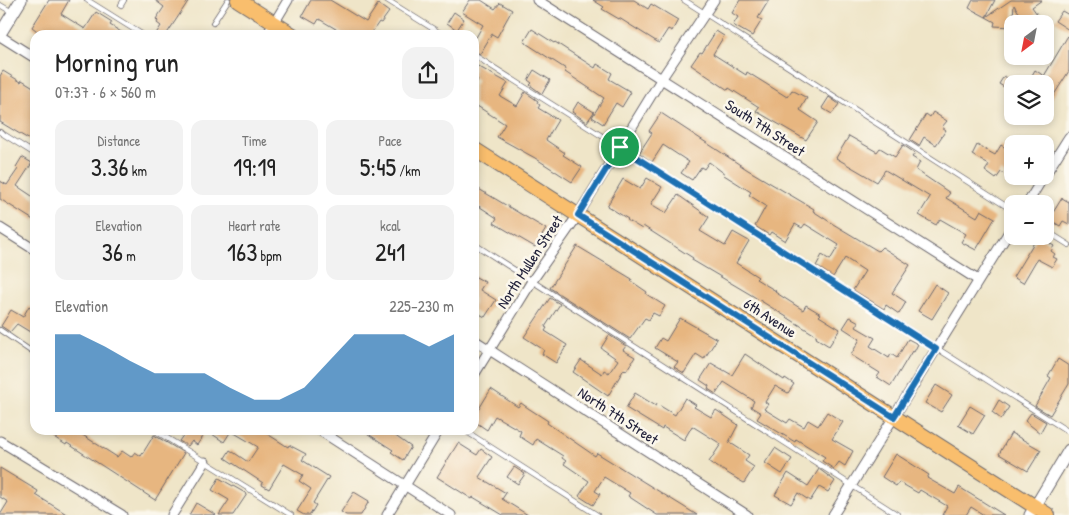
<!DOCTYPE html>
<meta charset="utf-8">
<style>
body{margin:0;font-family:"Patrick Hand",sans-serif;background:#f2f2f2;color:#222;height:100vh;display:flex;flex-direction:column;font-size:19px;white-space:nowrap}
*{box-sizing:border-box;margin:0}
p{font-size:16px;color:#767676}
.icon{flex:none;width:28px;height:28px;fill:none;stroke:currentColor;stroke-width:2;stroke-linecap:round;stroke-linejoin:round}
.map{position:relative;flex:1;overflow:hidden}
.drawer{position:absolute;left:30px;top:30px;width:449px;height:405px;display:flex;flex-direction:column;background:#fff;border-radius:15px;box-shadow:0 2px 8px #0003}
.drawer>*{flex:none}
.needle{width:32px;rotate:212deg}
.controls{position:absolute;left:1004px;top:15px;display:grid;gap:10px}
.controls a{display:grid;place-items:center;width:50px;height:50px;border-radius:10px;background:#fff;box-shadow:0 2px 8px #0003;font-size:25px}
.pin{position:absolute;display:grid;place-items:center;width:42px;height:42px;color:#fff;margin:-21px;border:2px solid #fff;border-radius:50%;box-shadow:0 1px 5px #0007}
.round{display:grid;place-items:center;flex:none;width:52px;height:52px;border-radius:15px;background:#f2f2f2}
.head{display:flex;align-items:center;justify-content:space-between;height:85px;padding:0 25px}
h1{font-size:28px;font-weight:600;line-height:38px}
.stats{display:grid;grid-template-columns:repeat(3,1fr);gap:8px;height:85px;padding:5px 25px}
.stats div{display:grid;align-content:center;border-radius:12px;background:#f2f2f2;text-align:center}
.stats b{font-size:25px;font-weight:600}
.stats small{font-size:14px;font-weight:400}
.stats p{font-size:14px}
.chart{height:140px;padding:10px 25px}
.chart p{display:flex;justify-content:space-between}
.chart svg{width:100%;height:90px;margin-top:5px;fill:#1f6fb2;opacity:.7}
.map>svg:first-child{display:block}
.building{fill:#e7b680}
.lines{fill:none;stroke-linecap:round;stroke-linejoin:round}
.service-casing{stroke:#6a666c;stroke-width:6}
.minor-casing{stroke:#6a666c;stroke-width:11}
.tertiary-casing{stroke:#6a666c;stroke-width:13}
.primary-casing{stroke:#6a666c;stroke-width:16}
.service{stroke:#fff;stroke-width:4.5}
.minor{stroke:#fff;stroke-width:9}
.tertiary{stroke:#fff;stroke-width:11}
.primary{stroke:#f9be6d;stroke-width:14}
.route-casing{stroke:#fff;stroke-width:10}
.route{stroke:#1f6fb2;stroke-width:6}
.labels{text-anchor:middle;stroke-width:5;stroke-linejoin:round;paint-order:stroke}
.street-label{font-size:15px;fill:#22223b;stroke:#fbf7ec}
</style>
<div class="map">
<svg width="1069" height="515" viewBox="0 0 1069 515">
<rect width="100%" height="100%" fill="#fbf7ec"/>
<filter id="ink" filterUnits="userSpaceOnUse"><feTurbulence type="fractalNoise" baseFrequency=".02" numOctaves="2"/><feDisplacementMap in="SourceGraphic" scale="10" xChannelSelector="R" yChannelSelector="G"/><feConvolveMatrix kernelMatrix="1 2 1 2 8 2 1 2 1" color-interpolation-filters="sRGB"/></filter>
<filter id="wash" filterUnits="userSpaceOnUse"><feTurbulence type="fractalNoise" baseFrequency=".0096" numOctaves="4" result="noise"/><feDisplacementMap in="SourceGraphic" scale="20" xChannelSelector="R" yChannelSelector="G"/><feGaussianBlur stdDeviation="1.12" result="paint"/><feColorMatrix in="noise" values="0 0 0 0 0 0 0 0 0 0 0 0 0 0 0 0 0 1.4 0 .05"/><feComposite in="paint" operator="in"/></filter>
<g filter="url(#wash)">
<rect width="100%" height="100%" fill="#efe5c8"/>
<g id="blocks">
<g class="building">
<path d="M49 0H69L61 14 85 29 96 12 112 22 110 25 126 35H54L44 29 41 34 32 27Z"/>
<path d="M155 0H189L166 35H155L161 26 157 23 158 21 156 19 164 7Z"/>
<path d="M311 0H330L366 22 378 4 389 12 381 23 379 22 370 35H346L319 19 316 24 302 16Z"/>
<path d="M470 0H481L495 9 500 3 512 10 497 37 492 34 480 54 474 51V41L483 25 462 12Z"/>
<path d="M593 0H634L648 9 651 4 678 20 672 31 668 29 659 43 619 18V19L602 9 604 7Z"/>
<path d="M740 0H769L758 18 762 20 752 36 733 25 738 17 732 13Z"/>
<path d="M973 0H995L986 17 969 8Z"/>
<path d="M1011 0H1042L1032 7 1037 14 1025 22 1014 5 1012 27 994 26 995 22 986 17Z"/>
<path d="M1062 11 1069 15V30L1055 21Z"/>
<path d="M454 12 464 19 457 30 447 23Z"/>
<path d="M532 29 554 43 555 42 595 68 597 64 612 73 609 79 631 92 622 107 616 103 603 124 592 117 604 98 565 72 566 69 524 42Z"/>
<path d="M716 31 724 36 713 54 746 75 747 72 787 97 792 90 807 98 800 110 818 122 806 140 756 111 759 107 729 88 728 90 691 65 700 52 702 53Z"/>
<path d="M1069 34V71L1045 109V84H1027L1035 70 1044 76Z"/>
<path d="M474 64 508 83 500 96 517 106 525 92 538 101 537 103 540 105 538 108 558 120 546 140 565 153 563 155 582 167 572 182 535 158 497 137 505 124 474 104V86L478 80 474 77Z"/>
<path d="M534 70 550 80 542 94 530 85 532 83 528 80Z"/>
<path d="M3 71 21 82 22 80 35 88V143L0 122V76Z"/>
<path d="M1004 76 1012 81V92L999 84Z"/>
<path d="M829 97 839 104 832 114 822 108Z"/>
<path d="M578 102 594 112 587 122 572 112Z"/>
<path d="M933 112 947 121 942 127 946 130 936 145 924 137 919 146 910 140 926 114 930 117Z"/>
<path d="M661 113 748 170 814 209 813 211 833 224 878 251 882 247 910 265 892 293 906 302 899 314 886 305 884 309 853 290 865 271 845 258 833 277 816 266 822 255 830 260 839 245 805 224 802 228 795 224 785 241 771 232 769 235 755 226 766 206 749 195 751 192 724 175 725 174 709 162 704 169 701 167 692 180 681 173 689 162 663 145 652 162 639 153 652 133 649 131Z"/>
<path d="M849 136 877 152 880 148 895 157 903 145 915 153 912 157 920 162 916 170 950 193 946 198 977 217 981 210 995 218 976 250 961 242 966 234 940 219 936 225 919 215 930 197 885 170 877 182 836 158Z"/>
<path d="M977 145 995 155 1001 145 1012 152V166L1006 175 1001 172 996 179 985 171 989 165 972 155Z"/>
<path d="M22 157 32 163 17 186 35 198V221L0 199V181L7 185 18 169 16 167Z"/>
<path d="M647 178 662 187 651 204 666 213 678 195 709 217 700 231 725 246 733 232 749 241 736 263 758 277 756 279 776 291 775 292 803 310 806 305 821 314 819 316 840 329 829 346 816 338 817 336 753 296 692 260 693 258 643 226 642 229 627 220 628 219 607 206 623 179 640 189Z"/>
<path d="M477 188 546 229 535 247 494 223 497 218 474 203V193Z"/>
<path d="M1062 198 1069 202V224L1063 221 1060 226 1049 219Z"/>
<path d="M1038 236 1054 246 1051 251 1055 254 1053 257 1057 259 1052 267 1037 259 1023 283 1013 277Z"/>
<path d="M577 246 632 279 631 281 647 292 646 294 665 306 659 316 653 313 649 320 645 318 630 339 550 288Z"/>
<path d="M474 276 485 282 480 290 496 300 485 317 474 311Z"/>
<path d="M935 284 948 293 932 319 918 311Z"/>
<path d="M550 298 560 304 545 327 547 328 545 331 567 345 556 363 542 354 544 350 524 337Z"/>
<path d="M29 306 35 310V335L17 324 10 332 1 326 11 310 23 317Z"/>
<path d="M850 317 859 322 856 327 875 338 870 346 889 358 891 354 897 358 908 339 918 344 914 352 912 351 891 386 877 377 880 373 851 355 860 339 843 328Z"/>
<path d="M680 318 717 339 704 359 696 354 684 373 674 367 678 362 655 348 661 338 666 341Z"/>
<path d="M609 335 626 346 623 350 635 357 626 371 624 369 608 396 573 372 581 360 602 374 604 370 609 373 618 360 601 348Z"/>
<path d="M745 354 784 380 785 378 794 384 788 393 775 386 765 402 768 404 764 409 787 423 790 419 804 427 808 420 818 426 827 412 843 422 832 439 853 451 845 466 839 462 834 469 822 461 825 457 796 439 795 442 757 419 761 413 751 407 754 401 724 382 716 394 708 389 709 386 700 380 711 363 732 375Z"/>
<path d="M1058 359 1069 366V384L1050 415 1035 406 1051 378 1048 376Z"/>
<path d="M936 385 952 395 941 412 925 403Z"/>
<path d="M491 389 518 407 521 403 528 408 548 421 547 423 595 456 597 453 697 515H657L628 496 630 493 604 477 595 491 600 494 593 505 579 496 589 481 564 464 566 461 562 458 563 456 536 439 533 445 519 436 521 431 495 416 487 430 474 421V417Z"/>
<path d="M635 393 656 406 657 404 675 415 685 398 696 405 694 407 711 417 716 410 737 424 738 425 729 442 749 455 745 461 754 467 744 483 709 462 721 444 692 426 684 440 663 427 662 430 626 408Z"/>
<path d="M999 400 1009 407 1001 419 992 412Z"/>
<path d="M970 406 985 415 973 434 958 425Z"/>
<path d="M1031 413 1046 422 1040 433 1025 421Z"/>
<path d="M43 430H71L80 436 81 434 117 457 122 451 131 457 135 452 141 456 154 435 184 453 155 500 67 443 66 445Z"/>
<path d="M187 430H194L203 436 197 445 192 441 188 446 179 441Z"/>
<path d="M206 430H261L288 447 289 445 306 454 302 460 329 477 313 503 316 505 310 515H304L297 511 311 489 299 481 303 475 284 464 269 489 262 485 263 483 225 458 230 450 248 462 258 447 231 431 224 442Z"/>
<path d="M362 430H387L411 447 403 460 391 452 393 450Z"/>
<path d="M1011 433 1041 450 1028 471 999 454Z"/>
<path d="M458 443 477 455 481 449 492 457 479 477 506 493 502 499 528 515H503L473 497 472 499 437 477Z"/>
<path d="M775 448 792 459 782 474 765 463Z"/>
<path d="M896 454 929 475 927 478 955 494 959 487 1004 515H984L971 507 966 515H942L947 506 920 490 918 493 899 482 896 486 882 477Z"/>
<path d="M514 467 525 474 518 484 507 477Z"/>
<path d="M0 468 38 491 36 495 68 515H0L8 502 0 497Z"/>
<path d="M819 469 835 481 828 492 819 487 810 501 798 493 791 504 775 495 788 473 808 486Z"/>
<path d="M219 478 247 494 233 515H219L229 500 212 490Z"/>
<path d="M354 492 369 501 361 515H346L341 512Z"/>
<path d="M196 503 216 515H189Z"/>
</g>
</g>
</g>
<g filter="url(#ink)">
<use href="#blocks" fill-opacity="0" stroke="#6a666c" stroke-width="1"/>
<g class="lines">
<defs>
<g id="service">
<path d="M87 0 143 35"/>
<path d="M387 0 443 35"/>
<path d="M684 0 1012 210"/>
<path d="M0 5 12 12"/>
<path d="M121 5 124 0"/>
<path d="M213 23 228 0"/>
<path d="M474 55 1069 432"/>
<path d="M0 132 35 154"/>
<path d="M1045 230 1069 245"/>
<path d="M474 244 898 515"/>
<path d="M0 330 35 354"/>
<path d="M154 430 291 515"/>
<path d="M464 430 597 515"/>
</g>
<g id="minor">
<path d="M537 0 978 280"/>
<path d="M267 35 288 0"/>
<path d="M0 36 35 58"/>
<path d="M1045 175 1069 137"/>
<path d="M1027 204 1044 176"/>
<path d="M0 228 35 250"/>
<path d="M474 340 747 515"/>
<path d="M474 375 532 281 578 215 662 78 714 0"/>
<path d="M319 430 451 515"/>
<path d="M0 441 122 515"/>
<path d="M172 515 205 462"/>
<path d="M387 515 439 430"/>
<path d="M833 515 1012 227"/>
</g>
<g id="tertiary">
<path d="M0 34 21 0"/>
<path d="M1030 515 1069 450"/>
</g>
<g id="primary">
<path d="M238 0 293 35"/>
<path d="M474 149 1048 515"/>
</g>
</defs>
<use href="#service" class="service-casing"/>
<use href="#minor" class="minor-casing"/>
<use href="#tertiary" class="tertiary-casing"/>
<use href="#primary" class="primary-casing"/>
<use href="#service" class="service"/>
<use href="#minor" class="minor"/>
<use href="#tertiary" class="tertiary"/>
<use href="#primary" class="primary"/>
</g>
</g>
<g class="lines" filter="url(#ink)">
<defs>
<path id="route" d="M620 147 936 349 894 417 578 215Z"/>
</defs>
<use href="#route" class="route-casing"/>
<use href="#route" class="route"/>
</g>
<g class="labels">
<g class="street-label">
<text transform="translate(765 128) rotate(33)" y="5">South 7th Street</text>
<text transform="translate(530 262) rotate(-57)" y="5">North Mullen Street</text>
<text transform="translate(770 318) rotate(33)" y="5">6th Avenue</text>
<text transform="translate(618 416) rotate(33)" y="5">North 7th Street</text>
</g>
</g>
</svg>
<div class="controls">
<a><svg class="needle" viewBox="-14 -14 28 28"><path d="M0-13l5 13h-10z" fill="#e53935"/><path d="M0 13l5-13h-10z" fill="#767676"/></svg></a>
<a><svg class="icon" aria-label="layers" viewBox="0 0 24 24"><path d="M12 4l9 5-9 5-9-5zM3 14l9 5 9-5"/></svg></a>
<a>+</a>
<a>−</a>
</div>
<div class="pin" style="left:620px;top:147px;background:#1e9e55"><svg class="icon" aria-label="arrive" viewBox="0 0 24 24"><path d="M6 21V4h12l-3 4 3 4H6"/></svg></div>
<section class="drawer">
<div class="head"><div><h1>Morning run</h1><p>07:37 · 6 × 560 m</p></div><a class="round"><svg class="icon" aria-label="share" viewBox="0 0 24 24"><path d="M12 15V3M7 8l5-5 5 5M5 13v7h14v-7"/></svg></a></div>
<div class="stats">
<div><p>Distance</p><b>3.36<small> km</small></b></div>
<div><p>Time</p><b>19:19</b></div>
<div><p>Pace</p><b>5:45<small> /km</small></b></div>
</div>
<div class="stats">
<div><p>Elevation</p><b>36<small> m</small></b></div>
<div><p>Heart rate</p><b>163<small> bpm</small></b></div>
<div><p>kcal</p><b>241</b></div>
</div>
<div class="chart"><p><span>Elevation</span>225–230 m</p>
<svg viewBox="0 0 160 44" preserveAspectRatio="none"><path d="M0 44V6L10 6L20 12L30 19L40 25L50 25L60 25L70 32L80 38L90 38L100 32L110 19L120 6L130 6L140 6L150 12L160 6V44z"/></svg>
</div>
</section>
</div>
